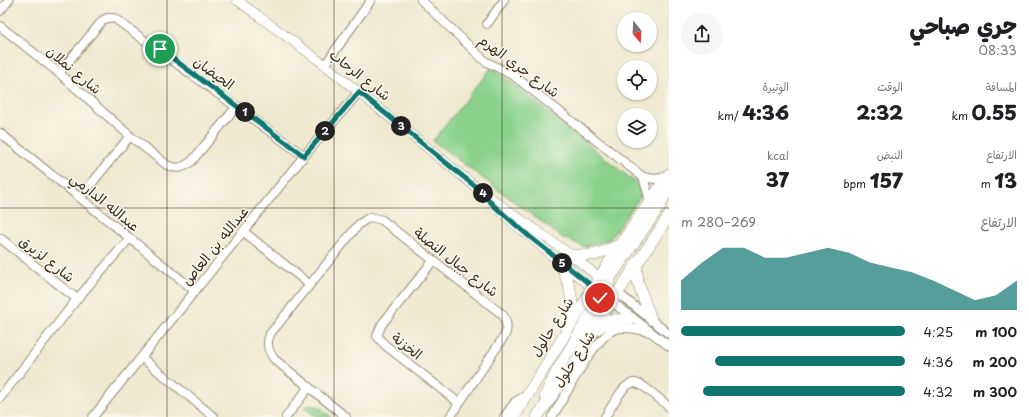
<!DOCTYPE html>
<html lang="ar">
<meta charset="utf-8">
<style>
body{margin:0;font-family:"Playpen Sans","Playpen Sans Arabic",sans-serif;background:#f6f6f6;color:#202124;direction:rtl;height:100vh;display:flex;flex-direction:column;font-size:15px;white-space:nowrap}
*{box-sizing:border-box;margin:0}
p{font-size:13px;color:#757577}
.icon{flex:none;width:22px;height:22px;fill:none;stroke:currentColor;stroke-width:2;stroke-linecap:round;stroke-linejoin:round}
.map{position:relative;flex:1;overflow:hidden;direction:ltr}
.details{display:flex;flex-direction:column;background:#fff;width:360px}
.details>*{flex:none}
.needle{width:26px;rotate:162deg}
.controls{position:absolute;left:617px;top:12px;display:grid;gap:8px}
.controls a{display:grid;place-items:center;width:40px;height:40px;border-radius:50%;background:#fff;box-shadow:0 1px 3px #0004;font-size:20px}
.pin{position:absolute;display:grid;place-items:center;width:34px;height:34px;color:#fff;margin:-17px;border:2px solid #fff;border-radius:50%;box-shadow:0 1px 4px #0007}
.km{position:absolute;width:20px;height:20px;margin:-10px;border-radius:50%;background:#222;color:#fff;font-size:11px;line-height:20px;text-align:center}
.round{display:grid;place-items:center;flex:none;width:42px;height:42px;border-radius:21px;background:#f6f6f6}
.summary{display:flex;align-items:center;justify-content:space-between;height:68px;padding:0 12px}
h1{font-size:22px;font-weight:800;line-height:30px}
.metrics{display:grid;grid-template-columns:repeat(3,1fr);gap:6px;height:68px;padding:4px 12px}
.metrics div{display:grid;align-content:center}
.metrics b{font-size:20px;font-weight:800}
.metrics small{font-size:11px;font-weight:400}
.metrics p{font-size:11px}
.chart{height:112px;padding:8px 12px}
.chart p{display:flex;justify-content:space-between}
.chart svg{width:100%;height:72px;margin-top:4px;fill:#0f766e;opacity:.7}
ul{padding:0 12px;list-style:none;font-size:13px}
li{display:grid;grid-template-columns:64px 48px 1fr;align-items:center;height:30px}
li i{height:10px;border-radius:5px;background:#0f766e}
main{display:flex;flex:1;min-height:0}
.map>svg:first-child{display:block}
.green{fill:#8ad18c;stroke:#627e55}
.lines{fill:none;stroke-linecap:round;stroke-linejoin:round}
.minor-casing{stroke:#948a76;stroke-width:10}
.tertiary-casing{stroke:#948a76;stroke-width:10}
.secondary-casing{stroke:#948a76;stroke-width:12}
.minor{stroke:#fff;stroke-width:8}
.tertiary{stroke:#fff;stroke-width:9}
.secondary{stroke:#fff;stroke-width:11}
.route-casing{stroke:#fff;stroke-width:8}
.route{stroke:#0f766e;stroke-width:5}
.grid{fill:none;stroke:#3b2a1e;stroke-width:1;stroke-opacity:0.55}
.labels{text-anchor:middle;stroke-width:3;stroke-linejoin:round;paint-order:stroke}
.street-label{font-size:14px;fill:#3b2a1e;stroke:#fbf7ec}
</style>
<main>
<section class="details">
<div class="summary"><div><h1>جري صباحي</h1><p>08:33</p></div><a class="round"><svg class="icon" aria-label="share" viewBox="0 0 24 24"><path d="M12 15V3M7 8l5-5 5 5M5 13v7h14v-7"/></svg></a></div>
<div class="metrics">
<div><p>المسافة</p><b>0.55<small> km</small></b></div>
<div><p>الوقت</p><b>2:32</b></div>
<div><p>الوتيرة</p><b>4:36<small> /km</small></b></div>
</div>
<div class="metrics">
<div><p>الارتفاع</p><b>13<small> m</small></b></div>
<div><p>النبض</p><b>157<small> bpm</small></b></div>
<div><p>kcal</p><b>37</b></div>
</div>
<div class="chart"><p><span>الارتفاع</span>269–280 m</p>
<svg viewBox="0 0 160 44" preserveAspectRatio="none"><path d="M0 44V26L10 15L20 6L30 6L40 12L50 12L60 9L70 6L80 9L90 15L100 18L110 21L120 26L130 32L140 38L150 35L160 26V44z"/></svg>
</div>
<ul>
<li><b>100 m</b>4:25<i style="width:100%"></i></li>
<li><b>200 m</b>4:36<i style="width:85%"></i></li>
<li><b>300 m</b>4:32<i style="width:90%"></i></li>
</ul>
</section>
<div class="map">
<svg width="669" height="417" viewBox="0 0 669 417">
<rect width="100%" height="100%" fill="#fbf7ec"/>
<filter id="ink" filterUnits="userSpaceOnUse"><feTurbulence type="fractalNoise" baseFrequency=".025" numOctaves="2"/><feDisplacementMap in="SourceGraphic" scale="8" xChannelSelector="R" yChannelSelector="G"/><feConvolveMatrix kernelMatrix="1 2 1 2 8 2 1 2 1" color-interpolation-filters="sRGB"/></filter>
<filter id="wash" filterUnits="userSpaceOnUse"><feTurbulence type="fractalNoise" baseFrequency=".012" numOctaves="4" result="noise"/><feDisplacementMap in="SourceGraphic" scale="16" xChannelSelector="R" yChannelSelector="G"/><feGaussianBlur stdDeviation="0.9" result="paint"/><feColorMatrix in="noise" values="0 0 0 0 0 0 0 0 0 0 0 0 0 0 0 0 0 1.4 0 .05"/><feComposite in="paint" operator="in"/></filter>
<g filter="url(#wash)">
<rect width="100%" height="100%" fill="#eee9cf"/>
<g class="green">
<path d="M492 67 645 190 610 239 585 247 563 238 433 141Z"/>
<path d="M306 406H318L331 417H317L304 408Z"/>
</g>
</g>
<g filter="url(#ink)">
<g class="lines">
<defs>
<g id="minor">
<path d="M421 0 485 61 514 76 643 177 655 179 666 177"/>
<path d="M0 11 9 0"/>
<path d="M487 24 504 0"/>
<path d="M0 26 59 73 130 136 167 165C177 170 183 168 192 161L237 106"/>
<path d="M325 65 371 0"/>
<path d="M59 73 103 20 107 18H114L304 156"/>
<path d="M0 133 195 291"/>
<path d="M643 177 650 201"/>
<path d="M80 198 130 136"/>
<path d="M244 232 309 284"/>
<path d="M0 238 77 299"/>
<path d="M433 261 382 324 377 336 385 345 459 403"/>
<path d="M618 293 669 334"/>
<path d="M612 302 669 346"/>
<path d="M142 358 214 417"/>
<path d="M0 398 77 299 129 239"/>
<path d="M93 417 304 156 359 92"/>
<path d="M286 417 309 387"/>
<path d="M346 417 274 359C268 350 266 344 270 334L359 224 370 217 382 220 503 315C507 322 508 328 505 335L450 417"/>
<path d="M504 417 515 402 527 395"/>
<path d="M552 417C566 396 594 336 616 329 627 326 639 330 650 332"/>
<path d="M605 417C632 373 630 374 669 407"/>
</g>
<g id="tertiary">
<path d="M237 0 325 65 482 192 571 255 604 281"/>
<path d="M493 205 561 263 599 292"/>
</g>
<g id="secondary">
<path d="M571 255H595L619 245"/>
<path d="M561 263 570 289 574 319"/>
<path d="M636 264 638 283 651 319"/>
<path d="M609 296 608 284 610 278 661 204 669 187"/>
<path d="M595 330 613 320 632 319"/>
<path d="M545 396 558 369 600 298V278"/>
<path d="M514 417 620 245 669 174"/>
<path d="M537 417 576 362 589 336 669 216"/>
</g>
</defs>
<use href="#minor" class="minor-casing"/>
<use href="#tertiary" class="tertiary-casing"/>
<use href="#secondary" class="secondary-casing"/>
<use href="#minor" class="minor"/>
<use href="#tertiary" class="tertiary"/>
<use href="#secondary" class="secondary"/>
</g>
</g>
<g class="lines" filter="url(#ink)">
<defs>
<path id="route" d="M160 49 304 156 359 92 482 192 493 205 530 237 601 293 600 298"/>
</defs>
<use href="#route" class="route-casing"/>
<use href="#route" class="route"/>
</g>
<path class="grid" d="M167 0V417M334 0V417M502 0V417M0 208H669"/>
<g class="labels">
<g class="street-label">
<text transform="translate(519 66) rotate(36)" y="5">شارع جري الهرم</text>
<text transform="translate(74 70) rotate(40)" y="5">شارع نملان</text>
<text transform="translate(214 73) rotate(36)" y="5">الحيضان</text>
<text transform="translate(360 75) rotate(38)" y="5">شارع الرحاب</text>
<text transform="translate(105 202) rotate(39)" y="5">عبدالله الدارمي</text>
<text transform="translate(215 246) rotate(-51)" y="5">عبدالله بن العاص</text>
<text transform="translate(47 259) rotate(38)" y="5">شارع لزيرق</text>
<text transform="translate(456 262) rotate(38)" y="5">شارع جبال النصلة</text>
<text transform="translate(552 327) rotate(-58)" y="5">شارع حالول</text>
<text transform="translate(407 346) rotate(38)" y="5">الخزنة</text>
<text transform="translate(574 359) rotate(-57)" y="5">شارع حلول</text>
</g>
</g>
</svg>
<div class="controls">
<a><svg class="needle" viewBox="-14 -14 28 28"><path d="M0-13l5 13h-10z" fill="#e53935"/><path d="M0 13l5-13h-10z" fill="#757577"/></svg></a>
<a><svg class="icon" aria-label="locate" viewBox="0 0 24 24"><circle cx="12" cy="12" r="6"/><path d="M12 2v4M12 18v4M2 12h4M18 12h4"/></svg></a>
<a><svg class="icon" aria-label="layers" viewBox="0 0 24 24"><path d="M12 4l9 5-9 5-9-5zM3 14l9 5 9-5"/></svg></a>
</div>
<div class="pin" style="left:160px;top:49px;background:#1e9e55"><svg class="icon" aria-label="arrive" viewBox="0 0 24 24"><path d="M6 21V4h12l-3 4 3 4H6"/></svg></div>
<div class="pin" style="left:600px;top:298px;background:#d93025"><svg class="icon" aria-label="check" viewBox="0 0 24 24"><path d="M5 12l5 5 9-10"/></svg></div>
<b class="km" style="left:245px;top:112px">1</b>
<b class="km" style="left:325px;top:131px">2</b>
<b class="km" style="left:401px;top:126px">3</b>
<b class="km" style="left:483px;top:193px">4</b>
<b class="km" style="left:562px;top:263px">5</b>
</div>
</main>
